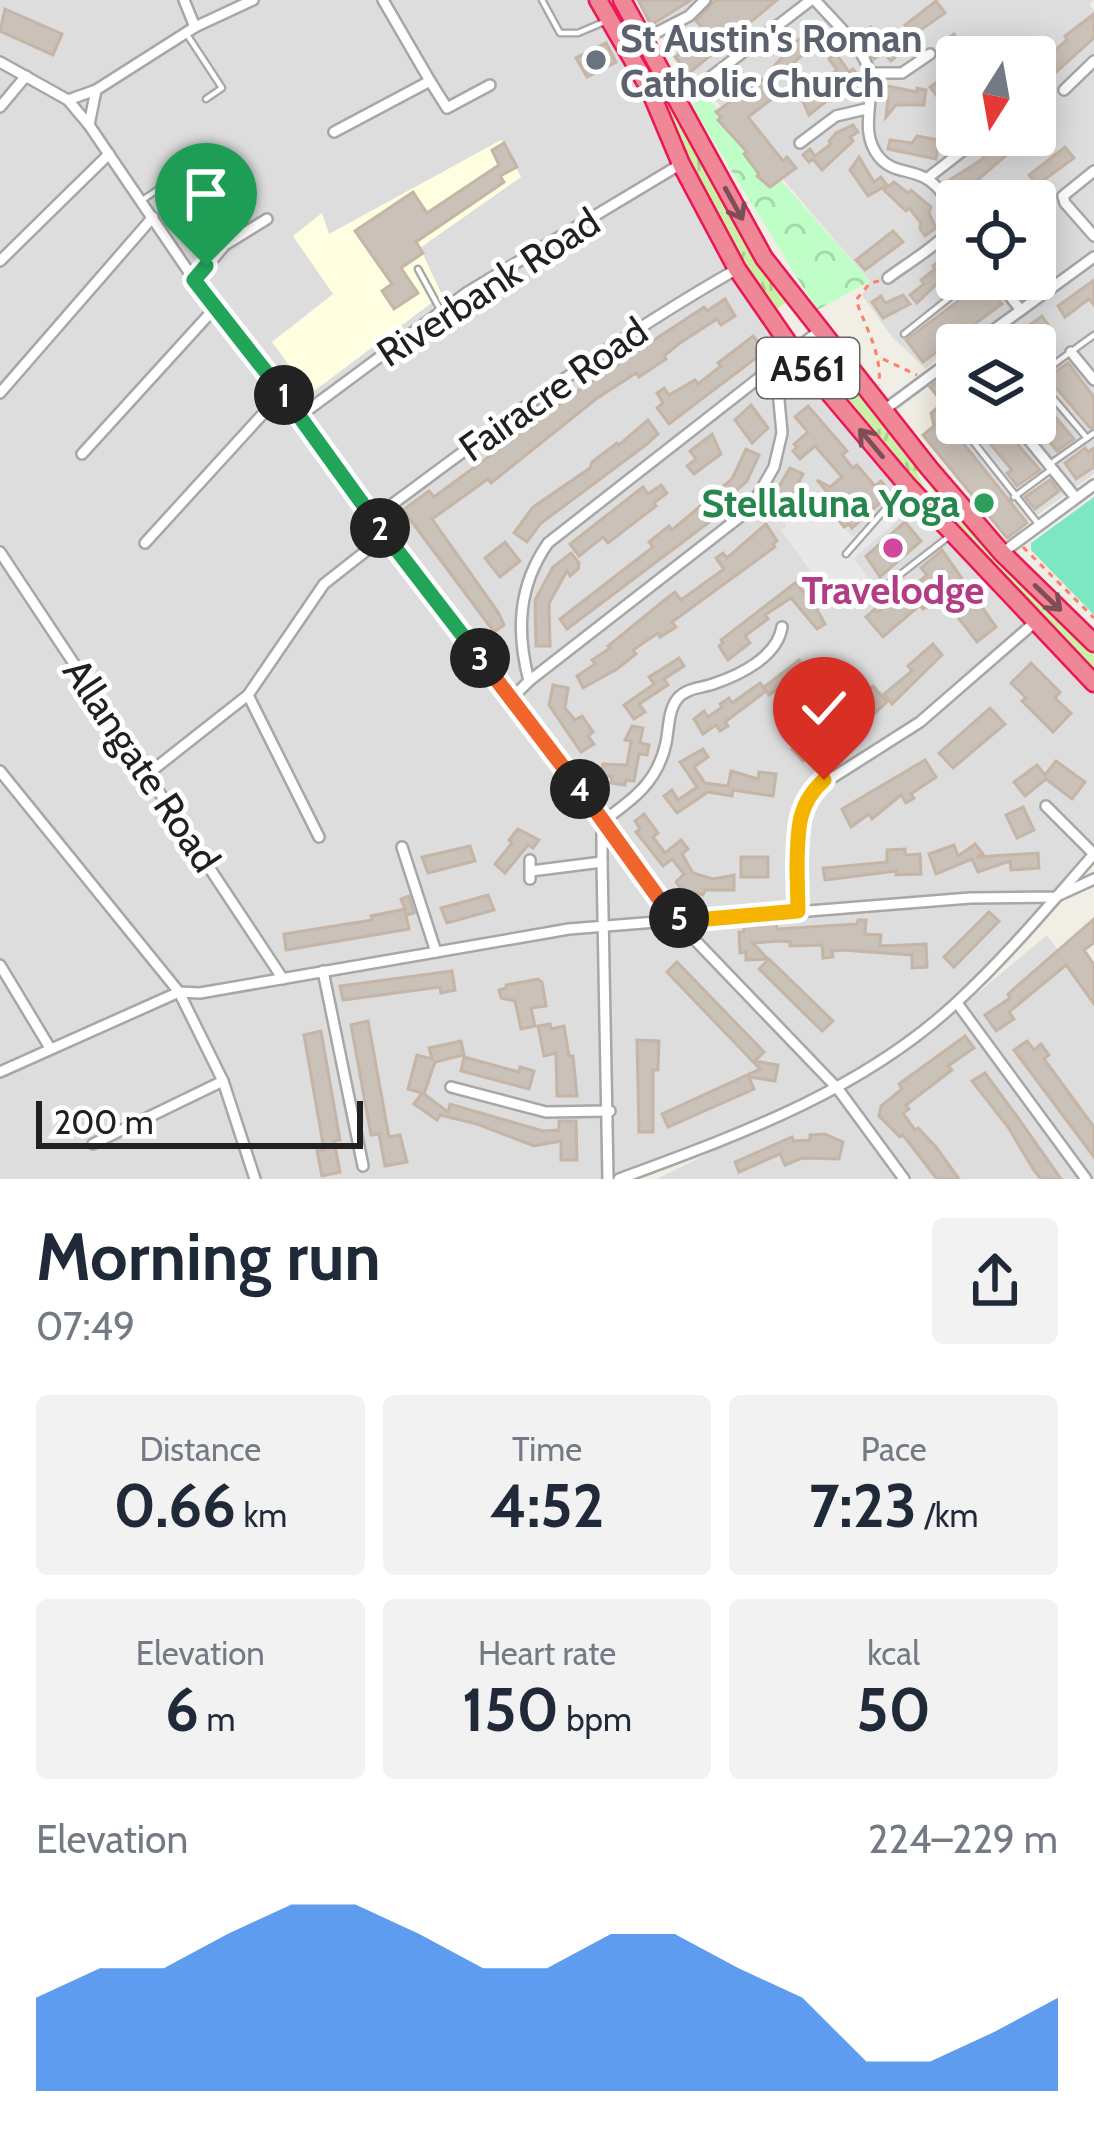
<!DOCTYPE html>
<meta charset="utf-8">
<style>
body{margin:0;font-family:Cabin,sans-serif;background:#f2f2f3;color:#1f2937;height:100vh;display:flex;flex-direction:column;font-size:45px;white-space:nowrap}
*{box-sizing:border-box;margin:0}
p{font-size:39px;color:#747a83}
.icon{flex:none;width:66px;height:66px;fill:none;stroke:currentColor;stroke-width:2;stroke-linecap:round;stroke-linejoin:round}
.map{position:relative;height:1179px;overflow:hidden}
.sheet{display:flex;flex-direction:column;background:#fff;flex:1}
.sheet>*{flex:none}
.needle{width:78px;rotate:191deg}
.buttons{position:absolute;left:936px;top:36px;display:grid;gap:24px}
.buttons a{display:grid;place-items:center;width:120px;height:120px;border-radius:12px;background:#fff;box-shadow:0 6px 30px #0003;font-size:60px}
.scale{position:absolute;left:36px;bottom:30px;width:327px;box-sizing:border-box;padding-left:12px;border:6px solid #202020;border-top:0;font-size:33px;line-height:42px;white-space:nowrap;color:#202020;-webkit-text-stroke:9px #fff;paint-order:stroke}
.pin{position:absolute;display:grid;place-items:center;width:102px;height:102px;color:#fff;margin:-123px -51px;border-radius:50% 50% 50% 0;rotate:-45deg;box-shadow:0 0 12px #0007}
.pin .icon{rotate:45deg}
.km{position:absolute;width:60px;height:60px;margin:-30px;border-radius:50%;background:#222;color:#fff;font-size:33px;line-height:60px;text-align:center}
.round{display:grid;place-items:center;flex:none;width:126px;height:126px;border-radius:12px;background:#f2f2f3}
.summary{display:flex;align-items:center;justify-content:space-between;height:204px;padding:0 36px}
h1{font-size:66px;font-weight:700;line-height:90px}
.figures{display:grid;grid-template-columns:repeat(3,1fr);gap:18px;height:204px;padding:12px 36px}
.figures div{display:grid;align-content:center;border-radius:12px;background:#f2f2f3;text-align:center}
.figures b{font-size:60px;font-weight:700}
.figures small{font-size:33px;font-weight:400}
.figures p{font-size:33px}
.chart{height:336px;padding:24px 36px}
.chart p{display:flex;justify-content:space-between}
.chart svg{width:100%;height:216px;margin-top:12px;fill:#1a73e8;opacity:.7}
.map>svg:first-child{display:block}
.residential{fill:#dedddd;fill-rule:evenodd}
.education{fill:#feffe1}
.grass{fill:url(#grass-tufts)}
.park{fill:url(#park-crowns)}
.pitch{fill:#7de7c3}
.parking{fill:#e8e8e8}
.building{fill:#cac1b8;stroke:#c5b5a6;stroke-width:3}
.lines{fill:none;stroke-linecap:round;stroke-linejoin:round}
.lane-casing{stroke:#a7a7a7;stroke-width:9}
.street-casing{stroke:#a7a7a7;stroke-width:14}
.highway-casing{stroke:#ec1656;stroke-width:21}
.path{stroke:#ff7f69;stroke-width:3;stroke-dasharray:6 6;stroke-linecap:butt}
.lane{stroke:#fff;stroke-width:4.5}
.street{stroke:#fff;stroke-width:9}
.highway{stroke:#ef8796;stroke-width:16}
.oneway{stroke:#7d4e55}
.split-1-casing{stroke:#fff;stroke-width:24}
.split-2-casing{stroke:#fff;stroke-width:24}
.split-3-casing{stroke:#fff;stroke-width:24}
.split-4-casing{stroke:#fff;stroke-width:24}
.split-5-casing{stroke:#fff;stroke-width:24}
.split-6-casing{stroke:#fff;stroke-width:24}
.split-7-casing{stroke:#fff;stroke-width:24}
.split-1{stroke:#22a559;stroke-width:15}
.split-2{stroke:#22a559;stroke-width:15}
.split-3{stroke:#22a559;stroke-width:15}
.split-4{stroke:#f0652b;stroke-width:15}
.split-5{stroke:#f0652b;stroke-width:15}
.split-6{stroke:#f5b400;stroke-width:15}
.split-7{stroke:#f5b400;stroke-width:15}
.worship-dot{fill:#6b7280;stroke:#fff;stroke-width:4.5}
.leisure-dot{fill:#2e9e5b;stroke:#fff;stroke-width:4.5}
.hotel-dot{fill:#d1479c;stroke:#fff;stroke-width:4.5}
.labels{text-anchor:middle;stroke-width:10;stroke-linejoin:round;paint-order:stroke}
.shield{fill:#fff;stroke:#636363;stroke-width:3}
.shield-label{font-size:36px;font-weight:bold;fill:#202020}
.worship-label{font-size:39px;font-weight:bold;fill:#5b616d;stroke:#fff;text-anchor:start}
.street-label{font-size:39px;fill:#202020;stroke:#fff}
.leisure-label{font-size:39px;font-weight:bold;fill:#27864d;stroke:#fff;text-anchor:end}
.hotel-label{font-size:39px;font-weight:bold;fill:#b23c85;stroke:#fff}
</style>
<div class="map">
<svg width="1094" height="1179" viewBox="0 0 1094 1179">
<defs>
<pattern id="grass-tufts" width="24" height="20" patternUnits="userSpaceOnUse" patternTransform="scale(3)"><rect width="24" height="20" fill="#c8f0a7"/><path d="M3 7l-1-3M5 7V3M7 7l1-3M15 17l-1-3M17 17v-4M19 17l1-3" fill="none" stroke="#acce8f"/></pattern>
<pattern id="park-crowns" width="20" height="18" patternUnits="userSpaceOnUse" patternTransform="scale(3)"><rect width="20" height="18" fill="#bffec7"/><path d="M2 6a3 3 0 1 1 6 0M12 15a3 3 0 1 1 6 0" fill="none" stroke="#a4d9ab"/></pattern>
</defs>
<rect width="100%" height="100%" fill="#f1eee5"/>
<g class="residential">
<path d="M0 0H598L681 164 792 350 1094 683V854L957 1003 851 1082 903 1055 1047 935 1094 1001V1179H657L806 1105 619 1179H0Z"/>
<path d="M638 0H1093L1089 5 1094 10V474L1030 520 1010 541 935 450 968 423H1035V345H957V362L946 350 926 369 892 337 862 295 870 281 651 25ZM957 57H1035V135H957ZM957 201H1035V279H957Z"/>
</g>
<path class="education" d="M501 140 521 177 420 248 442 295 310 394 272 342 333 294 293 236 322 213 329 234Z"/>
<g class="grass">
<path d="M670 105 744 239 787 301 776 310C732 244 697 179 665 107Z"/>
<path d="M823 355 836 365 920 469 917 472 930 502 828 372Z"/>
<path d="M926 475 986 549 1094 656V676L937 509 939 506Z"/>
</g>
<path class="park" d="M705 95 870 281 817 310 691 105Z"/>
<path class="pitch" d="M1094 497V615L1031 550V543Z"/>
<path class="parking" d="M807 498 812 504 820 499 853 537 887 502 902 517 854 558 872 584 838 610 781 530 787 526 784 519Z"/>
<g class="building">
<path d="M638 0H691L651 25Z"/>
<path d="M715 0H777L688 74 675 57 697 41 693 35 703 28 696 21Z"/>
<path d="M936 1 945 13 908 39 903 32 907 28 905 25Z"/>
<path d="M5 9 62 34 53 55 0 31Z"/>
<path d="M1094 14V38L1045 82 1047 86 1035 90V67L1067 40 1065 36Z"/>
<path d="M818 26 826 35 772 81 767 74 784 55 781 52Z"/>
<path d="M871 27 898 55 891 61 883 52 874 59 869 50 873 47 863 34Z"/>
<path d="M954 34 957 39V71L952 83 936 95 930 87 944 77 953 48 946 40Z"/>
<path d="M606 43 616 62 587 77 576 58Z"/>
<path d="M836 53 849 72 853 69 858 76 809 115 802 99 837 70 829 59Z"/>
<path d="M762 79 776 96 748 117 783 161 787 157 796 168 770 187 757 176 759 174 744 154 747 152 718 120 721 117 716 112Z"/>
<path d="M883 85 917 92V88L926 90 924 105H896L886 117 888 98 881 96Z"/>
<path d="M853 125 858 132 850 137 853 141 822 170 813 159 809 162 803 155 810 149 815 156 831 144 829 141 836 133Z"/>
<path d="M917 136 939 140 936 159 888 149 890 140 912 143Z"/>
<path d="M999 140 1010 152 960 195 948 181 981 160Z"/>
<path d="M504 143 517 167 500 176 504 182 416 242 423 253 401 268 418 293 394 309 382 291 392 284 355 231 413 192 427 213 499 165 492 150Z"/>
<path d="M1065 147 1074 158 1037 185 1029 175Z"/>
<path d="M859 157 874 182 881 177 887 185 868 196 850 170Z"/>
<path d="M894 182 908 193 911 190 931 207 929 213 936 228 925 236 920 229 921 223 909 208 906 211 884 190Z"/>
<path d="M893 231 903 242 865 270 856 260Z"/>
<path d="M957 249V264L917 303 910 295 924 284 921 280 935 269 933 266 941 259 939 257Z"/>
<path d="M1094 280V305L1089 299 1065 317 1058 306Z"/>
<path d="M985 281 1002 304 923 362 906 340Z"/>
<path d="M903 295 910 304 883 318 872 302 881 296 885 303Z"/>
<path d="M725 299 735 316 721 325 717 319 680 343 664 356 666 359 639 377 636 373 596 399 491 483 488 479 432 519 498 612 504 625 494 632 403 510 429 491 434 497 586 385 704 307 707 311Z"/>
<path d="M1042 316 1053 332 1034 345H1016L1033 333 1028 326Z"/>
<path d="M753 336 765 351 669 424 657 408 663 403 657 393 664 388 669 395 695 380 698 384 721 366 718 363Z"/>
<path d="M1068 363 1094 397V426L1090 428 1047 377Z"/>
<path d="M952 371 957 378V408L947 416 959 438 1027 523 1007 538 923 435 934 426 931 413 943 403 930 387Z"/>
<path d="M1035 393 1074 439 1057 451 1035 424Z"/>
<path d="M751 405 768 428 752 443 735 420Z"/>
<path d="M808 406 847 451 842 455 853 468 857 465 875 486 881 481 891 493 852 528 849 524 844 527 837 518 844 512 817 480 830 487 842 477 815 446 800 459 793 451 797 447 794 444 808 432 795 417Z"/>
<path d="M648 420 658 434 647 444 540 524 527 542 514 533 533 507 590 468 592 462 617 443 619 445Z"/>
<path d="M984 423H999L1040 470 1017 486 1007 473 1012 470 978 429Z"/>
<path d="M712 434 721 454 694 474 687 466 696 459 690 451Z"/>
<path d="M1085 448 1088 452 1094 448V467L1076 479 1065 463Z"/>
<path d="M746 449 759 455 747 481 735 492 740 499 567 629 560 619 653 547 649 542 669 526 672 530 732 479Z"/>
<path d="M790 468 803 474 790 500 775 510 770 502Z"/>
<path d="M1050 480 1059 491 1035 509 1025 497Z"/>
<path d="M661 485 667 493 654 503 656 506 608 543 603 537 579 556 570 544 643 487 648 494Z"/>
<path d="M905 522 921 541 880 577 866 556Z"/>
<path d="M766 524 777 541 773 544 775 547 672 622 676 627 660 637 658 633 633 650 636 654 617 669 583 688 577 676 595 664 592 660 610 648 608 646 667 598 675 592 681 600 724 569 716 558 723 553 727 558Z"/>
<path d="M505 542 520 561 500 577 485 558Z"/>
<path d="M942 550 996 627 977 642 943 598 923 609 920 605 883 637 866 617 875 609 878 612 893 599 896 602 927 575 921 568Z"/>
<path d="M571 553 579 563 578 569 570 576 567 571 549 603 550 646H536L535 600 553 567Z"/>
<path d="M795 583 811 599 825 624 817 629 791 598 765 615 768 619 745 636 750 643 728 660 719 646 723 643 721 640Z"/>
<path d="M933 644 942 655 892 704 884 694 912 671 908 666Z"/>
<path d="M679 658 684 666 664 679 668 685 639 704 645 712 634 719 624 705 654 684 649 677Z"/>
<path d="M799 660 806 669 769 695 764 687Z"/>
<path d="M1031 663 1060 692 1055 698 1071 713 1053 732 1022 701 1026 698 1011 683Z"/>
<path d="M760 683 766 691 725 722 728 726 720 731 716 725 703 734 694 719 704 711 708 717 722 707 720 704 729 698 732 703Z"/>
<path d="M553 685 568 688 565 708 575 720 582 716 593 732 588 736 594 744 581 752 549 705Z"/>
<path d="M873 686 887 702 865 722 860 716 837 737 834 734 803 761 792 749 818 721 822 726 857 693 860 697Z"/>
<path d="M990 708 1005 724 953 768 939 753Z"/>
<path d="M632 726 643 728 640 743 649 745 647 755 639 754 634 781 626 780 625 785 611 783 612 777 601 775 603 764 627 765 631 741 625 740Z"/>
<path d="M703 749 708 757 694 767 705 783 728 786 731 771 758 779 759 772 776 774 773 796 733 790 732 796 708 792 677 813 664 796 672 790 678 800 697 787 680 762Z"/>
<path d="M925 760 936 777 911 794 914 798 906 803 901 795 872 819 869 814 851 827 842 809Z"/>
<path d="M1056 761 1085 782 1072 799 1046 779 1025 796 1014 782 1037 765 1045 775Z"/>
<path d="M1023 807 1034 830 1017 838 1006 815Z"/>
<path d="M644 814 658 833 653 837 665 853 681 840 688 849 682 854 693 873 713 879 734 875V890H705L703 895 681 889 676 882 684 874 672 859 663 866 636 832 640 829 635 821Z"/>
<path d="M518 829 539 840 533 848 528 845 505 873 495 864 512 843 509 840Z"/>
<path d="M975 844 983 854 977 857 1038 853 1039 868 1011 870 1010 861 978 872 972 859 936 874 929 854 954 845 958 856Z"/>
<path d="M470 846 475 861 428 873 422 857Z"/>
<path d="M905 849V855L920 854 921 874 896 875V871L825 880 823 868 887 862V850Z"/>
<rect x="741" y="857" width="27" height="20"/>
<path d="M488 895 494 910 447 923 441 908Z"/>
<path d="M409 896 414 913 407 915 405 911 409 929 286 950 284 934 372 920 371 916 405 909 401 899Z"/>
<path d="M989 912 999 921 954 967 944 957Z"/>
<path d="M1094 919V943L1084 950 1094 965V1004L1066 965 1009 1012 1014 1019 996 1031 985 1015 1010 998 1008 994Z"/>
<path d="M858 920H866L865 934 881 935 880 946 926 944 927 967 912 968V955L842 950 832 951 833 957 823 958 822 945 790 946V942L781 941 753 943 768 959 746 960V952L740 953 739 932H744V925L776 923 777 929 857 924Z"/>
<path d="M769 959 833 1021 822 1031 759 969Z"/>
<path d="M677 962 764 1052 755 1061 778 1065 775 1081 749 1077 754 1089 668 1127 662 1114 760 1069 667 972Z"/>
<path d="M452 971 455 990 441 993 440 987 343 1000 340 986Z"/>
<path d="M538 979 542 982 546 1006 531 1008 535 1026 521 1029 515 1001 501 998 499 990 506 988V985Z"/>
<path d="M368 1021 389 1137 400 1135 407 1162 385 1166 379 1134 371 1135 351 1025Z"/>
<path d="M550 1024 551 1029 564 1026 569 1056H573L577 1096H557L556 1053 544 1056 538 1026Z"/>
<path d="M321 1031 340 1140 334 1141 340 1172 322 1176 317 1151 324 1150 304 1035Z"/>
<path d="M965 1036 974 1048 948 1066 952 1070 906 1105 909 1109 903 1113 915 1130 918 1128 936 1147 959 1179H937L903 1135 900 1137 879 1116 881 1106 902 1089 899 1084Z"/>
<path d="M637 1040 659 1041 658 1070H653V1132H639Z"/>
<path d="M461 1041 464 1055 435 1062 424 1094 448 1112 450 1104 543 1131 559 1130V1121H576L577 1160H561V1141L534 1146 477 1124 440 1115 437 1120 414 1104 422 1093 408 1089 417 1055 432 1059 429 1048Z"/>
<path d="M1027 1041 1034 1050 1041 1044 1049 1055 1044 1059 1094 1127V1157L1014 1050Z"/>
<path d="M464 1057 519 1072 520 1067 534 1071 529 1089 461 1071Z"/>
<path d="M985 1073 1016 1115 1061 1179H1041L1033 1169 1008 1127 972 1081Z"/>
<path d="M825 1134 843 1142 839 1159 802 1158 785 1165 780 1154 739 1172 735 1162 792 1137 794 1141 810 1140V1135Z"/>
</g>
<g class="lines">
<defs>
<g id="lane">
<path d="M542 0 560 33H578L604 22"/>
<path d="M186 33 222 88 206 99"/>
<path d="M141 201 197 163"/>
<path d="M418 269 441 311"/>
<path d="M904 334 973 279"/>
<path d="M1035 378 1094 335"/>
<path d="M1036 378 1087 438"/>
<path d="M975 423 964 430 1039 525"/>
<path d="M1050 464 1094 433"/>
<path d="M1014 497 1052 469"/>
<path d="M846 554 903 489"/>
<path d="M875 594 947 538"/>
</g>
<g id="street">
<path d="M184 0 195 27"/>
<path d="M815 0C832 20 866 49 870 75 874 103 859 132 879 157 896 178 920 164 942 193 947 200 954 208 955 217 956 236 904 265 888 278"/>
<path d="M644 39 689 16 705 0"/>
<path d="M0 62 68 100 89 125 214 309 300 416 385 536 512 698 670 914 838 1089 904 1179"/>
<path d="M870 73H902L930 54"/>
<path d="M430 81 447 108 490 85"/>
<path d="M1064 90 1094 61"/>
<path d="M68 100 96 90 195 27 253 0"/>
<path d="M678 102 811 0"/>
<path d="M0 107 26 76"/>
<path d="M89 125 96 90"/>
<path d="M334 132 430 81 383 0"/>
<path d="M800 143 836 116 866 109"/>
<path d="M1094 171 1063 196 1065 203 1094 236"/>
<path d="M929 177 983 135"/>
<path d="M0 261 109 154"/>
<path d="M996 279 1021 310"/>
<path d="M195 280 225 245 267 219"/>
<path d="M973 345 1094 257"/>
<path d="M1071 352 1094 380"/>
<path d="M0 393 153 217"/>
<path d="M884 410 957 356"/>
<path d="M300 416 466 293 681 164"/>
<path d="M1015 423 1076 498"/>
<path d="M82 454 214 309"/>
<path d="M374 518C492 430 608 342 737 269"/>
<path d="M145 543 282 393"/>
<path d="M0 552 283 979"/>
<path d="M1002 553 1094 485"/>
<path d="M529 681C516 631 518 586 548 543L819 331"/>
<path d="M248 695 319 837"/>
<path d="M512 698 529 681 750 509 774 467 782 433 778 390 770 369"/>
<path d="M0 771 179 992 223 1081 255 1179"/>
<path d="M149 773 248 695 324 584 385 536"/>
<path d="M1046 806 1094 854"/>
<path d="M603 821C634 799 658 781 666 743 669 728 668 710 678 698 687 688 701 688 713 684 740 675 777 657 782 627"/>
<path d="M605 824 602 831V862L608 1179"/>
<path d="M402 847 436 952"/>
<path d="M531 871 602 862"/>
<path d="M530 879V860"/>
<path d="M798 911 799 814 810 792 920 722 1034 623"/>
<path d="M0 965 50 1048"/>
<path d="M323 971 363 1166"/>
<path d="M957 1003 1086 1179"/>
<path d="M0 1072 179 992 200 993 569 929 656 922 670 914 696 920 970 898 1055 897 1094 879"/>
<path d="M451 1087 546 1112 610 1111"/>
<path d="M93 1144 223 1081"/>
<path d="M619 1179C738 1135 862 1091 957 1002 1006 957 1050 904 1094 854"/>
</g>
<g id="highway">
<path d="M598 0 649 88 681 164 737 269 793 350 907 485 1094 683"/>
<path d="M622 0 764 258 929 468 1002 553 1094 643"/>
</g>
</defs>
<use href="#lane" class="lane-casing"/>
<use href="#street" class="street-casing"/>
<use href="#highway" class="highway-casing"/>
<g class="path">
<path d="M879 281 870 283 856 300C866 329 882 353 879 385"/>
<path d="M883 359 917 375"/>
<path d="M1023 547 1094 618"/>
</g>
<use href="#lane" class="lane"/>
<use href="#street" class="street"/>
<use href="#highway" class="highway"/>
</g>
<defs><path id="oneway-shaft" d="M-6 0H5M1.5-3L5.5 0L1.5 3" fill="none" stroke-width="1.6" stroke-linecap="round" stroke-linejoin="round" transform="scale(3)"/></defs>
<g class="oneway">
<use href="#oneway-shaft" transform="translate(734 204) rotate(61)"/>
<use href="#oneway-shaft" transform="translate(871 443) rotate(-130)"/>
<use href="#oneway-shaft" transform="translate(1048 598) rotate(44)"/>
</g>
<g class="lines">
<defs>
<path id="split-1" d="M206 266 194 280 284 395"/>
<path id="split-2" d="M284 395 380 528"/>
<path id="split-3" d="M380 528 480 658"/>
<path id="split-4" d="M480 658 580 789"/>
<path id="split-5" d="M580 789 670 914 679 918"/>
<path id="split-6" d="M679 918 696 920 798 911 797 867"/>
<path id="split-7" d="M797 867C798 832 796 805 824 780"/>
</defs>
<use href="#split-1" class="split-1-casing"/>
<use href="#split-2" class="split-2-casing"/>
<use href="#split-3" class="split-3-casing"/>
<use href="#split-4" class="split-4-casing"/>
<use href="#split-5" class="split-5-casing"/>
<use href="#split-6" class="split-6-casing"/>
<use href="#split-7" class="split-7-casing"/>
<use href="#split-1" class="split-1"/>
<use href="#split-2" class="split-2"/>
<use href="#split-3" class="split-3"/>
<use href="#split-4" class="split-4"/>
<use href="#split-5" class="split-5"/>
<use href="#split-6" class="split-6"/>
<use href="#split-7" class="split-7"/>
</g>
<circle class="worship-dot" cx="596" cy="60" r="12"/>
<circle class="leisure-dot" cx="984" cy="503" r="12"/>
<circle class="hotel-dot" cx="893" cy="548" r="12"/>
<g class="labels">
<rect class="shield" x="757" y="338" width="102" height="60" rx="9"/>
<g class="shield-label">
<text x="808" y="381">A561</text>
</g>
<g class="worship-label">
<text x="620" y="52">St Austin's Roman<tspan x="620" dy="45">Catholic Church</tspan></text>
</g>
<g class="street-label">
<text transform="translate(488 287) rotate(-33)" y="14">Riverbank Road</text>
<text transform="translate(553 389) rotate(-35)" y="14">Fairacre Road</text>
<text transform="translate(142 765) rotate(56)" y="14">Allangate Road</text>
</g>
<g class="leisure-label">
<text x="960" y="517">Stellaluna Yoga</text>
</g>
<g class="hotel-label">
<text x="893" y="604">Travelodge</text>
</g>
</g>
</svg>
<div class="buttons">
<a><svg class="needle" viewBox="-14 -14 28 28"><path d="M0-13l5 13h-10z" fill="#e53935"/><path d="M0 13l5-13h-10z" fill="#747a83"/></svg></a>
<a><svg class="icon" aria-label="locate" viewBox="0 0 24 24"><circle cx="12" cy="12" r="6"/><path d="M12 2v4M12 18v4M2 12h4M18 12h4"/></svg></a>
<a><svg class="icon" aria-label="layers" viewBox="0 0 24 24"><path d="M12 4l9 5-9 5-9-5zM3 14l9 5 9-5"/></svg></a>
</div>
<div class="scale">200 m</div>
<div class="pin" style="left:206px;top:266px;background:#1e9e55"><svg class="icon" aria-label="arrive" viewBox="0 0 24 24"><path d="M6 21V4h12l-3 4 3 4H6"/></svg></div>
<div class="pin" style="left:824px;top:780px;background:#d93025"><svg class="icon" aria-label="check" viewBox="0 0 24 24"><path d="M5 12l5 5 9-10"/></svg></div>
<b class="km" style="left:284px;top:395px">1</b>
<b class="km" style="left:380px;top:528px">2</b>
<b class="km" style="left:480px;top:658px">3</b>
<b class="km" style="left:580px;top:789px">4</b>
<b class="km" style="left:679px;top:918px">5</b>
</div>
<section class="sheet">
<div class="summary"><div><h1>Morning run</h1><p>07:49</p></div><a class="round"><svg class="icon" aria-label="share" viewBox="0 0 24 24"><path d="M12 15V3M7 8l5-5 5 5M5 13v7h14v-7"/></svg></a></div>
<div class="figures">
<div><p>Distance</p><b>0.66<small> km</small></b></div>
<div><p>Time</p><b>4:52</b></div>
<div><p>Pace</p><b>7:23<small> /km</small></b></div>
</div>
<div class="figures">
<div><p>Elevation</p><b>6<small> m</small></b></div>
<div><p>Heart rate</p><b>150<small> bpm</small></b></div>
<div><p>kcal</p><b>50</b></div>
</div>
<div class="chart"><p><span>Elevation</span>224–229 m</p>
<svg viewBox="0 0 160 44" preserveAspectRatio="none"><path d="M0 44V25L10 19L20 19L30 12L40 6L50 6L60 12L70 19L80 19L90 12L100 12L110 19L120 25L130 38L140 38L150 32L160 25V44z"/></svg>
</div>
</section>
